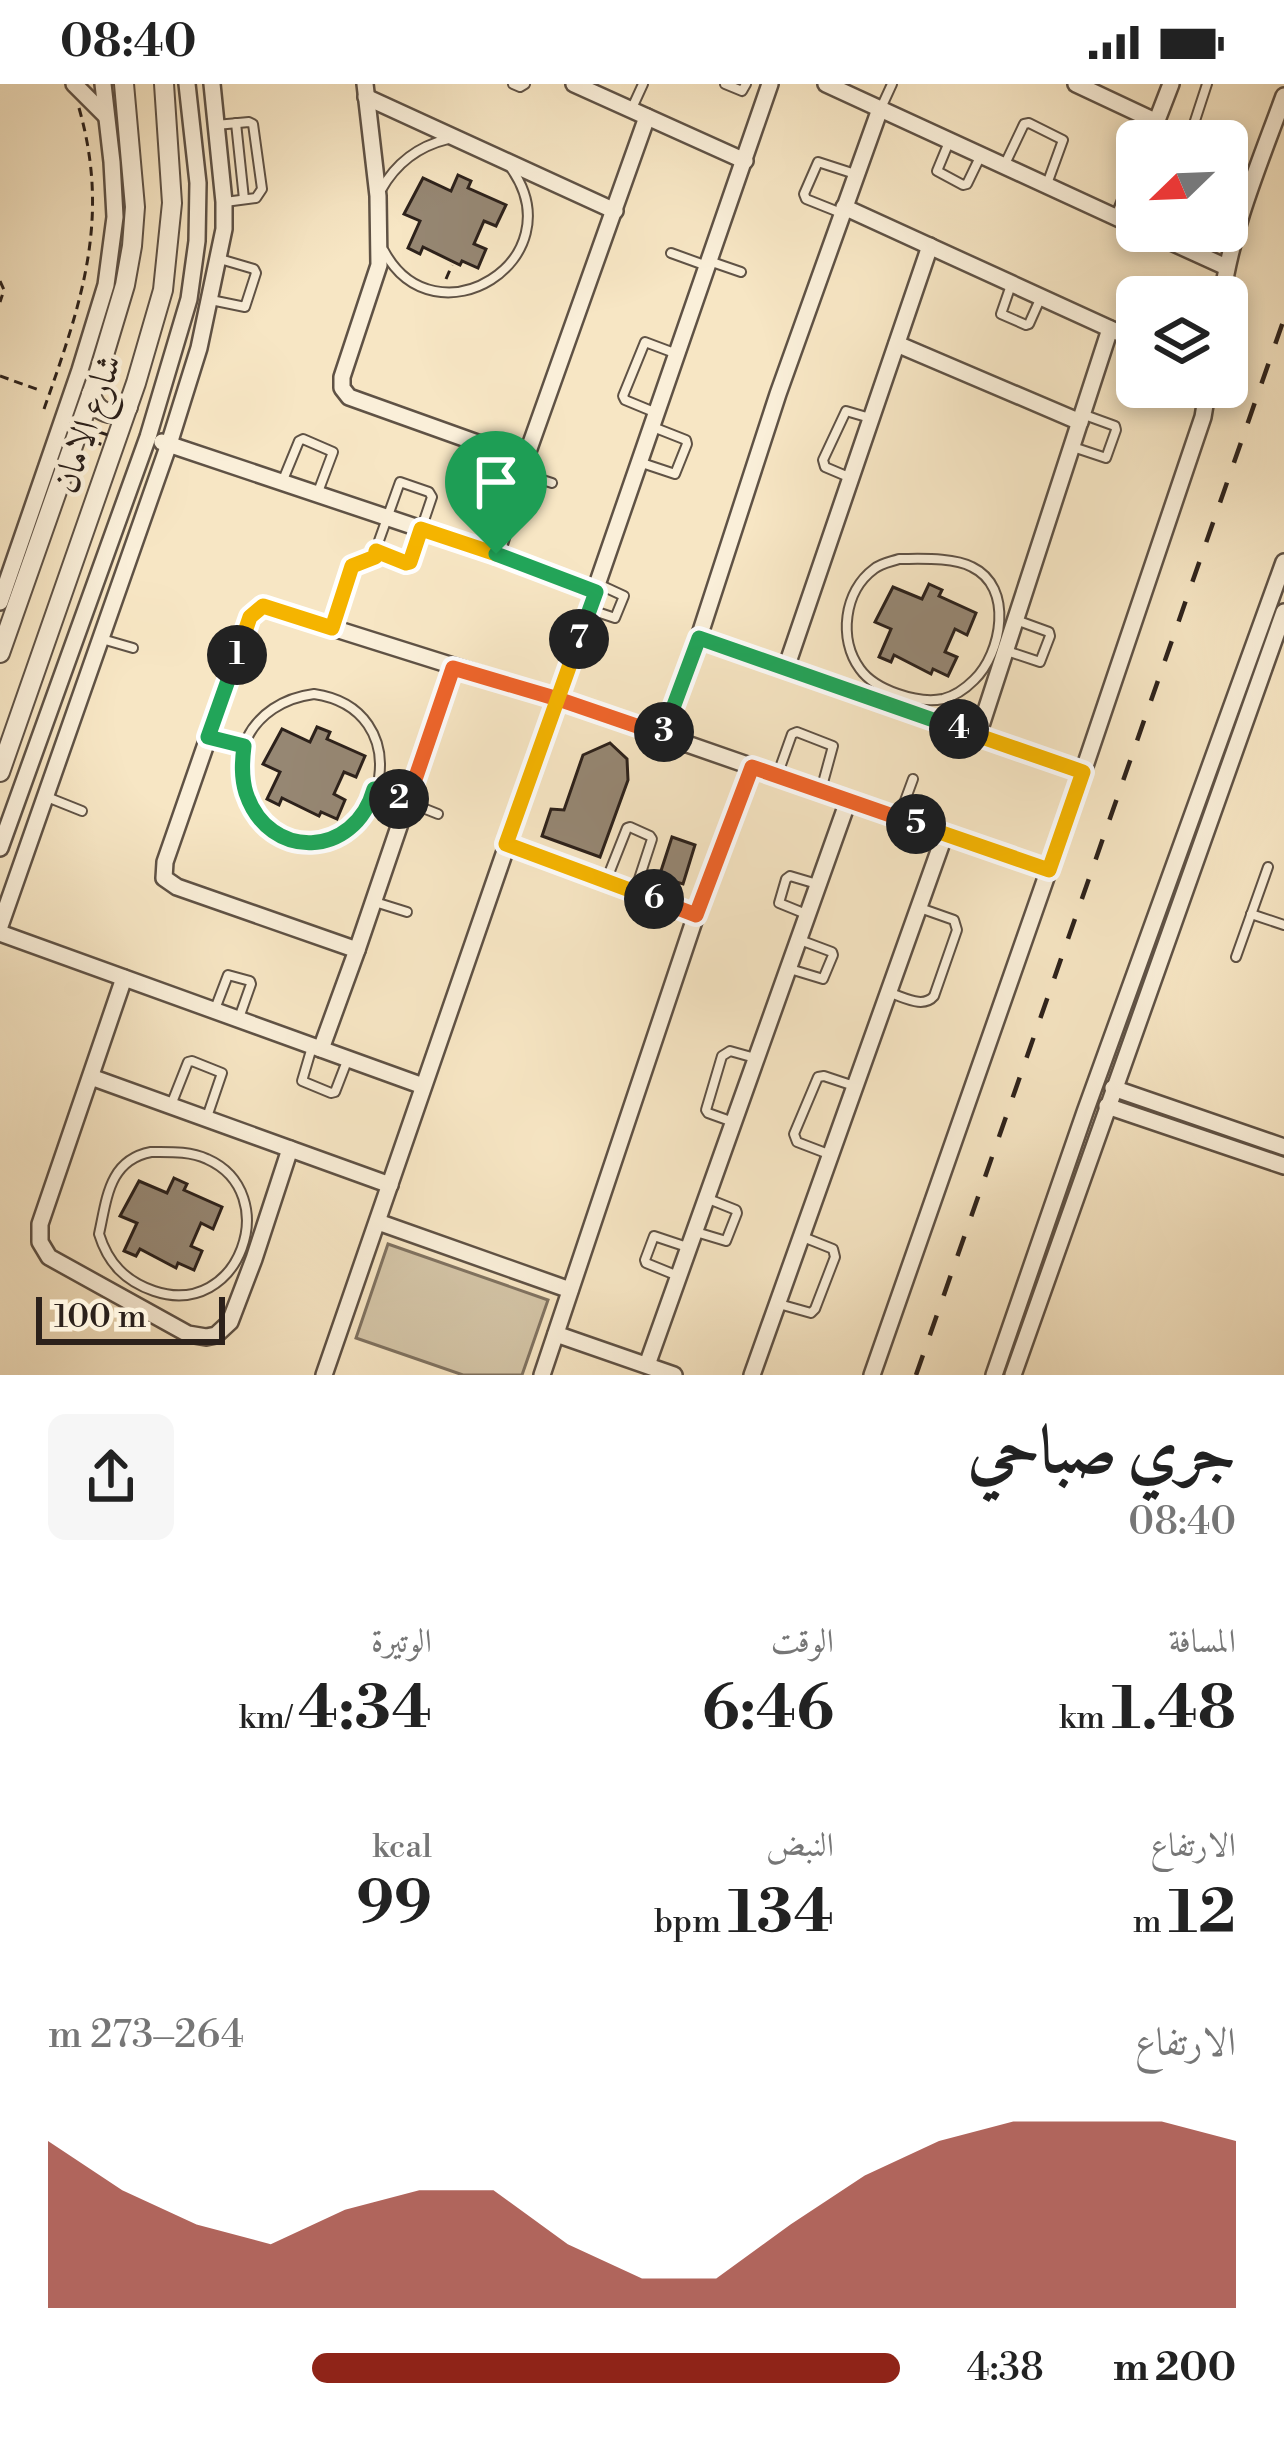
<!DOCTYPE html>
<html lang="ar">
<meta charset="utf-8">
<style>
body{margin:0;font-family:"Libre Bodoni",Amiri,serif;background:#f6f6f6;color:#222;direction:rtl;height:100vh;display:flex;flex-direction:column;font-size:45px;white-space:nowrap}
*{box-sizing:border-box;margin:0}
p{font-size:39px;color:#767676}
.icon{flex:none;width:66px;height:66px;fill:none;stroke:currentColor;stroke-width:2;stroke-linecap:round;stroke-linejoin:round}
.map{position:relative;height:1291px;overflow:hidden;direction:ltr}
.side{display:flex;flex-direction:column;background:#fff;flex:1}
.side>*{flex:none}
.needle{width:78px;rotate:247deg}
.tools{position:absolute;left:1116px;top:36px;display:grid;gap:24px}
.tools a{display:grid;place-items:center;width:132px;height:132px;border-radius:18px;background:#fff;box-shadow:0 6px 18px #0003;font-size:60px}
.scale{position:absolute;left:36px;bottom:30px;width:189px;box-sizing:border-box;padding-left:12px;border:6px solid #2c211b;border-top:0;font-size:33px;line-height:42px;white-space:nowrap;color:#2c211b;-webkit-text-stroke:9px #faefd9;paint-order:stroke}
.pin{position:absolute;display:grid;place-items:center;width:102px;height:102px;color:#fff;margin:-123px -51px;border-radius:50% 50% 50% 0;rotate:-45deg;box-shadow:0 0 12px #0007}
.pin .icon{rotate:45deg}
.km{position:absolute;width:60px;height:60px;margin:-30px;border-radius:50%;background:#222;color:#fff;font-size:33px;line-height:60px;text-align:center}
.round{display:grid;place-items:center;flex:none;width:126px;height:126px;border-radius:18px;background:#f6f6f6}
.headline{display:flex;align-items:center;justify-content:space-between;height:204px;padding:0 48px}
h1{font-size:66px;font-weight:800;line-height:90px}
.metrics{display:grid;grid-template-columns:repeat(3,1fr);gap:18px;height:204px;padding:12px 48px}
.metrics div{display:grid;align-content:center}
.metrics b{font-size:60px;font-weight:800}
.metrics small{font-size:33px;font-weight:400}
.metrics p{font-size:33px}
.chart{height:336px;padding:24px 48px}
.chart p{display:flex;justify-content:space-between}
.chart svg{width:100%;height:216px;margin-top:12px;fill:#8f2418;opacity:.7}
ul{padding:0 48px;list-style:none;font-size:39px}
li{display:grid;grid-template-columns:192px 144px 1fr;align-items:center;height:90px}
li i{height:30px;border-radius:15px;background:#8f2418}
.status{display:flex;justify-content:space-between;align-items:center;height:84px;padding:0 60px;background:#fff;direction:ltr}
.status svg{height:33px;fill:currentColor}
.map>svg:first-child{display:block}
.green{fill:#d4c5a7;stroke:#807361;stroke-width:3}
.building{fill:#968773;stroke:#2c211b;stroke-width:3}
.lines{fill:none;stroke-linecap:round;stroke-linejoin:round}
.service-casing{stroke:#5f5245;stroke-width:12}
.minor-casing{stroke:#5f5245;stroke-width:20}
.tertiary-casing{stroke:#5f5245;stroke-width:22}
.path{stroke:#2c211b;stroke-width:3;stroke-dasharray:9 6;stroke-linecap:butt}
.service{stroke:#faefd9;stroke-width:8}
.minor{stroke:#faefd9;stroke-width:15}
.tertiary{stroke:#faefd9;stroke-width:18}
.rail{stroke:#2c211b;stroke-width:4.5;stroke-dasharray:21 21;stroke-linecap:butt}
.split-1-casing{stroke:#fff;stroke-width:24}
.split-2-casing{stroke:#fff;stroke-width:24}
.split-3-casing{stroke:#fff;stroke-width:24}
.split-4-casing{stroke:#fff;stroke-width:24}
.split-5-casing{stroke:#fff;stroke-width:24}
.split-6-casing{stroke:#fff;stroke-width:24}
.split-7-casing{stroke:#fff;stroke-width:24}
.split-8-casing{stroke:#fff;stroke-width:24}
.split-1{stroke:#f5b400;stroke-width:15}
.split-2{stroke:#22a559;stroke-width:15}
.split-3{stroke:#f0652b;stroke-width:15}
.split-4{stroke:#22a559;stroke-width:15}
.split-5{stroke:#f5b400;stroke-width:15}
.split-6{stroke:#f0652b;stroke-width:15}
.split-7{stroke:#f5b400;stroke-width:15}
.split-8{stroke:#22a559;stroke-width:15}
.labels{text-anchor:middle;stroke-width:9;stroke-linejoin:round;paint-order:stroke}
.street-label{font-size:36px;fill:#2c211b;stroke:#faefd9}
</style>
<div class="status"><b>08:40</b><svg viewBox="0 0 49 12"><path d="M0 12V9h3v3zM5 12V6h3v6zM10 12V3h3v9zM15 12V0h3v12zM26 1h20v11H26zM47 4h2v5h-2z"/></svg></div>
<div class="map">
<svg width="1284" height="1291" viewBox="0 0 1284 1291">
<rect width="100%" height="100%" fill="#f7e6c4"/>
<filter id="stains"><feTurbulence type="fractalNoise" baseFrequency=".00167" numOctaves="4"/><feColorMatrix values="0 0 0 0 .2 0 0 0 0 .09 0 0 0 0 .02 0 0 0 .5 -.17"/></filter>
<radialGradient id="worn" r=".72"><stop offset=".6" stop-color="#630" stop-opacity="0"/><stop offset="1" stop-color="#630" stop-opacity=".3"/></radialGradient>
<path class="green" d="M388 1160 548 1216 522 1291H463L356 1254Z"/>
<g class="building">
<path d="M458 91 471 97 468 104 506 121 496 142 484 137 474 160 486 165 478 184 462 177 460 181 423 163 420 170 408 164 420 137 404 130 423 94 451 107Z"/>
<path d="M929 500 942 506 939 512 976 529 967 551 955 545 945 568 957 573 948 592 933 585 931 590 894 571 891 578 879 573 891 545 875 538 893 503 922 515Z"/>
<path d="M317 643 330 648 327 655 365 672 356 693 344 688 334 710 345 716 337 735 321 728 319 732 282 714 279 721 267 715 280 688 263 680 282 645 310 658Z"/>
<path d="M610 659 627 675 628 696 600 773 542 752 551 725 564 726 583 671Z"/>
<path d="M672 753 695 761 683 800 659 793Z"/>
<path d="M174 1094 187 1100 184 1106 222 1123 213 1145 201 1139 191 1162 202 1167 194 1186 178 1179 176 1184 140 1165 136 1172 124 1167 137 1139 120 1132 139 1097 167 1109Z"/>
</g>
<g class="lines">
<defs>
<g id="service">
<path d="M513 0 520 3 525 0"/>
<path d="M725 0 742 7 746 0"/>
<path d="M632 24 643 0"/>
<path d="M881 24 892 0"/>
<path d="M236 39 244 115"/>
<path d="M216 41 249 38 253 40 262 105 256 114 225 118"/>
<path d="M1154 49 1180 57"/>
<path d="M1182 57 1190 52 1207 0"/>
<path d="M949 58 937 87 963 101 967 100 981 71"/>
<path d="M1005 80 1024 40 1029 39 1063 56 1047 100"/>
<path d="M381 106C396 79 419 62 448 55"/>
<path d="M841 129 806 115 804 110 818 78 855 90"/>
<path d="M384 167C435 262 576 176 511 84"/>
<path d="M671 169 707 182"/>
<path d="M712 178 741 188"/>
<path d="M1011 201 1001 230 1026 241 1029 240 1041 213"/>
<path d="M211 216 245 223 256 189 254 185 220 175"/>
<path d="M654 328 625 316 623 312 645 258 677 270"/>
<path d="M1073 363 1106 374 1116 346 1115 342 1082 330"/>
<path d="M642 379 675 390 687 360 686 356 653 343"/>
<path d="M521 389 552 399"/>
<path d="M851 394 825 383 823 376 846 327 870 334"/>
<path d="M283 396 299 357 303 355 333 368 318 408"/>
<path d="M400 398 429 408 432 413 410 478 406 479 378 469 376 465Z"/>
<path d="M899 475C921 475 953 473 972 483 1014 503 1002 569 974 596 966 604 955 612 943 615 917 620 875 606 860 585 838 555 844 507 874 485 881 479 890 478 899 475Z"/>
<path d="M591 526 615 534 624 512 598 500"/>
<path d="M102 555 133 564"/>
<path d="M1007 567 1040 578 1050 552 1049 548 1016 536"/>
<path d="M314 610C418 625 387 767 304 758 285 756 269 748 257 732 218 678 251 618 314 610Z"/>
<path d="M210 653 244 663"/>
<path d="M777 692 792 650 797 648 833 662 821 706"/>
<path d="M375 705 438 730"/>
<path d="M47 713 82 727"/>
<path d="M899 733 913 695"/>
<path d="M606 797 627 744 630 743 650 752 652 755 635 807"/>
<path d="M375 818 407 828"/>
<path d="M806 830 779 819 786 795 790 792 817 800"/>
<path d="M1251 830 1284 841"/>
<path d="M1236 873 1268 783"/>
<path d="M790 885 823 895 833 871 832 868 800 856"/>
<path d="M890 909C904 913 923 925 934 912L957 846 954 836 920 824"/>
<path d="M215 925 228 891 250 897 251 900 239 934"/>
<path d="M312 963 302 997 331 1009 335 1008 347 977"/>
<path d="M171 1021 188 978 192 977 222 989 207 1033"/>
<path d="M733 1038 708 1029 706 1026 722 972 730 967 755 974"/>
<path d="M151 1068C170 1068 190 1067 207 1075 284 1109 240 1236 154 1207 125 1197 108 1179 99 1150 107 1114 109 1076 151 1068Z"/>
<path d="M831 1071 797 1058 794 1050 818 993 824 992 854 1002"/>
<path d="M696 1148 726 1157 737 1129 736 1126 706 1114"/>
<path d="M678 1192 646 1179 645 1176 654 1152 687 1163"/>
<path d="M779 1220 811 1229 815 1225 835 1173 833 1165 803 1153"/>
</g>
<g id="minor">
<path d="M74 0 106 32"/>
<path d="M365 0 378 112 379 181 342 293V304L349 313 525 376"/>
<path d="M574 0 745 77"/>
<path d="M826 0 1137 143"/>
<path d="M1076 0 1157 38"/>
<path d="M366 13 615 127"/>
<path d="M1149 57 1171 0"/>
<path d="M844 123 1137 257"/>
<path d="M1119 134 1137 89"/>
<path d="M1147 147 1226 183"/>
<path d="M1222 213C1232 143 1260 78 1284 12"/>
<path d="M897 260 1080 338"/>
<path d="M162 358 496 470 596 508"/>
<path d="M496 470 525 376 647 33"/>
<path d="M0 518 80 286 106 201 115 133 112 78 103 0"/>
<path d="M699 553 1083 688"/>
<path d="M786 584 930 162"/>
<path d="M663 651 699 553 778 310 880 25"/>
<path d="M978 651 1110 245"/>
<path d="M505 760 696 831"/>
<path d="M0 764 148 353 189 215 197 157 198 99 187 0"/>
<path d="M0 842 169 360 199 264 224 145V118L212 0"/>
<path d="M0 849 423 1002"/>
<path d="M357 866 177 803 164 794 165 778 250 533 263 522 558 615 1049 786"/>
<path d="M124 894 40 1140V1158L49 1173 188 1250 206 1253 216 1251 230 1238 254 1175 290 1065"/>
<path d="M321 965 357 866 453 584"/>
<path d="M91 993 390 1101"/>
<path d="M1113 1004 1284 1063"/>
<path d="M1107 1022 1284 1082"/>
<path d="M378 1138 570 1206"/>
<path d="M556 1250 674 1291"/>
<path d="M647 1281 848 717"/>
<path d="M324 1291 770 0"/>
<path d="M542 1291 696 831 752 683"/>
<path d="M752 1291 945 750"/>
<path d="M872 1291 1083 688 1203 333 1208 303"/>
<path d="M994 1291 1085 1028 1284 478"/>
<path d="M1013 1291 1284 528"/>
</g>
<g id="tertiary">
<path d="M91 310C96 329 112 335 128 323"/>
<path d="M0 569 98 291 125 201 132 162 135 123 124 0"/>
<path d="M0 688 136 299 163 206 172 119 164 0"/>
</g>
</defs>
<use href="#service" class="service-casing"/>
<use href="#minor" class="minor-casing"/>
<use href="#tertiary" class="tertiary-casing"/>
<g class="path">
<path d="M446 195 452 181"/>
<path d="M0 197 4 206 0 218"/>
<path d="M0 292 42 307"/>
<path d="M44 325C81 220 111 136 79 24"/>
<path d="M99 348 111 352 108 362 97 359Z"/>
<path d="M337 530 352 484 369 476"/>
</g>
<use href="#service" class="service"/>
<use href="#minor" class="minor"/>
<use href="#tertiary" class="tertiary"/>
<path class="rail" d="M916 1291 1284 235"/>
</g>
<g class="lines">
<defs>
<path id="split-1" d="M237 571 250 533 263 522 332 544 352 482 375 473 376 467 406 479 410 478 421 445 496 470"/>
<path id="split-2" d="M237 571 208 653 244 662C242 678 241 693 246 709 269 778 355 774 374 705L399 715"/>
<path id="split-3" d="M399 715 407 719 453 584 558 615 663 651 664 648"/>
<path id="split-4" d="M664 648 699 554 959 645"/>
<path id="split-5" d="M916 740 1049 786 1083 688 959 645"/>
<path id="split-6" d="M654 815 696 831 752 683 916 740"/>
<path id="split-7" d="M579 555 506 760 654 815"/>
<path id="split-8" d="M496 470 596 508 579 555"/>
</defs>
<use href="#split-1" class="split-1-casing"/>
<use href="#split-2" class="split-2-casing"/>
<use href="#split-3" class="split-3-casing"/>
<use href="#split-4" class="split-4-casing"/>
<use href="#split-5" class="split-5-casing"/>
<use href="#split-6" class="split-6-casing"/>
<use href="#split-7" class="split-7-casing"/>
<use href="#split-8" class="split-8-casing"/>
<use href="#split-1" class="split-1"/>
<use href="#split-2" class="split-2"/>
<use href="#split-3" class="split-3"/>
<use href="#split-4" class="split-4"/>
<use href="#split-5" class="split-5"/>
<use href="#split-6" class="split-6"/>
<use href="#split-7" class="split-7"/>
<use href="#split-8" class="split-8"/>
</g>
<g class="labels">
<g class="street-label">
<text transform="translate(86 339) rotate(-71)" y="13">شارع الامان</text>
</g>
</g>
<rect width="100%" height="100%" filter="url(#stains)"/>
<rect width="100%" height="100%" fill="url(#worn)"/>
</svg>
<div class="tools">
<a><svg class="needle" viewBox="-14 -14 28 28"><path d="M0-13l5 13h-10z" fill="#e53935"/><path d="M0 13l5-13h-10z" fill="#767676"/></svg></a>
<a><svg class="icon" aria-label="layers" viewBox="0 0 24 24"><path d="M12 4l9 5-9 5-9-5zM3 14l9 5 9-5"/></svg></a>
</div>
<div class="scale">100 m</div>
<div class="pin" style="left:496px;top:470px;background:#1e9e55"><svg class="icon" aria-label="arrive" viewBox="0 0 24 24"><path d="M6 21V4h12l-3 4 3 4H6"/></svg></div>
<b class="km" style="left:237px;top:571px">1</b>
<b class="km" style="left:399px;top:715px">2</b>
<b class="km" style="left:664px;top:648px">3</b>
<b class="km" style="left:959px;top:645px">4</b>
<b class="km" style="left:916px;top:740px">5</b>
<b class="km" style="left:654px;top:815px">6</b>
<b class="km" style="left:579px;top:555px">7</b>
</div>
<section class="side">
<div class="headline"><div><h1>جري صباحي</h1><p>08:40</p></div><a class="round"><svg class="icon" aria-label="share" viewBox="0 0 24 24"><path d="M12 15V3M7 8l5-5 5 5M5 13v7h14v-7"/></svg></a></div>
<div class="metrics">
<div><p>المسافة</p><b>1.48<small> km</small></b></div>
<div><p>الوقت</p><b>6:46</b></div>
<div><p>الوتيرة</p><b>4:34<small> /km</small></b></div>
</div>
<div class="metrics">
<div><p>الارتفاع</p><b>12<small> m</small></b></div>
<div><p>النبض</p><b>134<small> bpm</small></b></div>
<div><p>kcal</p><b>99</b></div>
</div>
<div class="chart"><p><span>الارتفاع</span>264–273 m</p>
<svg viewBox="0 0 160 44" preserveAspectRatio="none"><path d="M0 44V10L10 20L20 27L30 31L40 24L50 20L60 20L70 31L80 38L90 38L100 27L110 17L120 10L130 6L140 6L150 6L160 10V44z"/></svg>
</div>
<ul>
<li><b>200 m</b>4:38<i style="width:69%"></i></li>
</ul>
</section>
